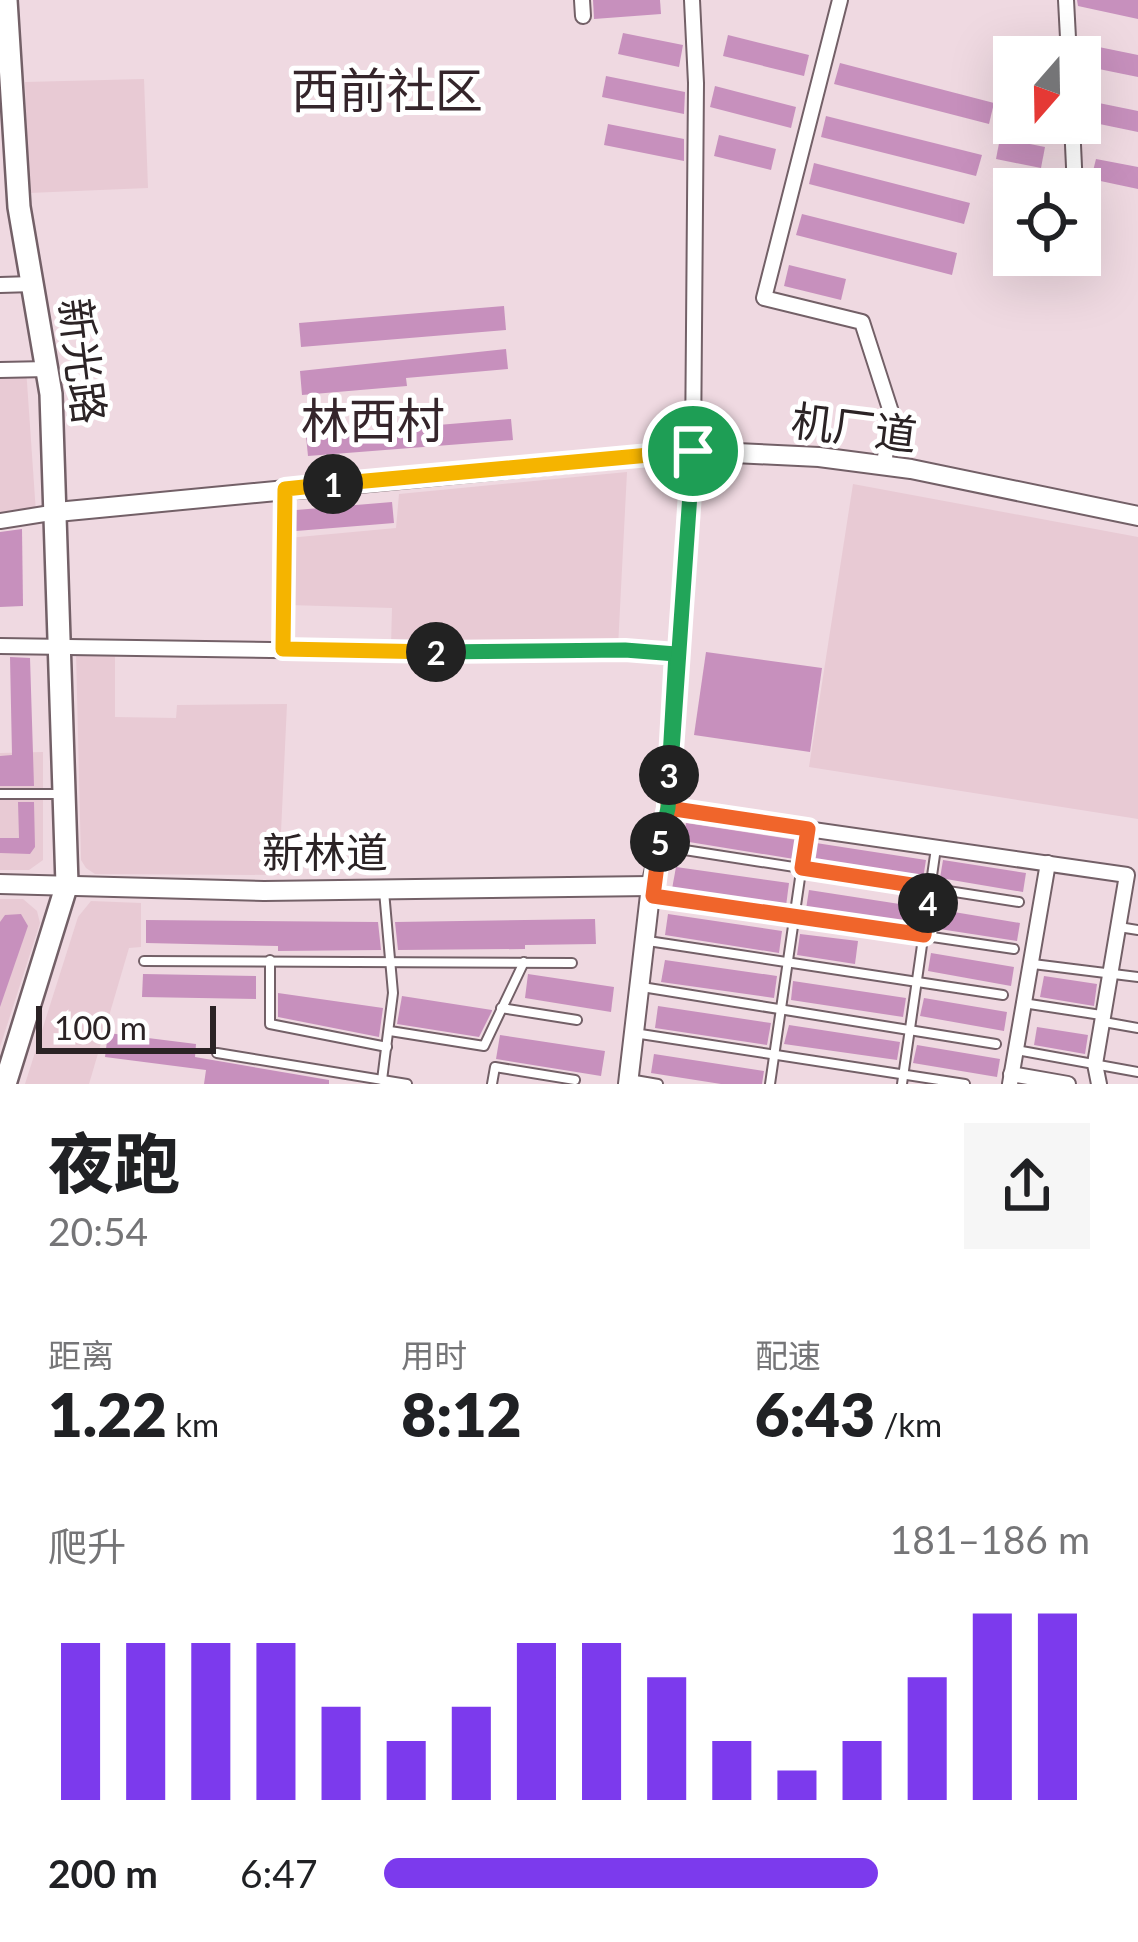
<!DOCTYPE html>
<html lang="zh">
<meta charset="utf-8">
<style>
body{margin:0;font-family:Lato,"Noto Sans SC",sans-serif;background:#f6f6f6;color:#202124;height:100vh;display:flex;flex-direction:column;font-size:45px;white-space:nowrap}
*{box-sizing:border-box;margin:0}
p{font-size:39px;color:#757577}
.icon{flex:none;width:66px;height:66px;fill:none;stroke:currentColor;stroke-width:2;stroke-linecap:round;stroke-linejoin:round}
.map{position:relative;height:1084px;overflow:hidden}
.sheet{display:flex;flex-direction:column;background:#fff;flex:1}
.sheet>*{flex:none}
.needle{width:78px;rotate:200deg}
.fabs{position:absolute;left:993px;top:36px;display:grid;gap:24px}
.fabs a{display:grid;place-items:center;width:108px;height:108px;border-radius:0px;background:#fff;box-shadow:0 12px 48px #0002;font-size:60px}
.scale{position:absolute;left:36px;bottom:30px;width:180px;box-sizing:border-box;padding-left:12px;border:6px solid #2b2325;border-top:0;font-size:33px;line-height:42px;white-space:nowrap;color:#2b2325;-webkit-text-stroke:9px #fff;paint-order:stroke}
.pin{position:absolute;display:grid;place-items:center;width:102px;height:102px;color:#fff;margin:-51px;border:6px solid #fff;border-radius:50%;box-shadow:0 3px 12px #0007}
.km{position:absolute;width:60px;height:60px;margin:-30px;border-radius:50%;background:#222;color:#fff;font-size:33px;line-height:60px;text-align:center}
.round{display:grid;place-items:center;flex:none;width:126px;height:126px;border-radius:0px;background:#f6f6f6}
.summary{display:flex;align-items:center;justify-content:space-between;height:204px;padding:0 48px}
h1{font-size:66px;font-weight:800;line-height:90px}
.figures{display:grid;grid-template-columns:repeat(3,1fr);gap:18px;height:204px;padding:12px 48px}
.figures div{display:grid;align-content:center}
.figures b{font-size:60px;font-weight:800}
.figures small{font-size:33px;font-weight:400}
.figures p{font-size:33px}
.chart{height:336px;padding:24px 48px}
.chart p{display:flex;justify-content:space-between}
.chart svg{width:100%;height:216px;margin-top:12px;stroke:#7c3aed;stroke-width:6}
ul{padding:0 48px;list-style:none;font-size:39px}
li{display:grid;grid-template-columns:192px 144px 1fr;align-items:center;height:90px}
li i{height:30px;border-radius:15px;background:#7c3aed}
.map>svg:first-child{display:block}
.built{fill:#e8cad4}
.building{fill:#c790bd}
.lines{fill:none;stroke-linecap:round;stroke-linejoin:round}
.service-casing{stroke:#736067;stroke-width:12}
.minor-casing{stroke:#736067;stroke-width:18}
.tertiary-casing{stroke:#736067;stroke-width:22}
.secondary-casing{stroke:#736067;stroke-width:26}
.service{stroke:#fff;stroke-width:8}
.minor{stroke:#fff;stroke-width:14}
.tertiary{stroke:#fff;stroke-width:18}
.secondary{stroke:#fff;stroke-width:21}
.split-1-casing{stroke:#fff;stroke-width:24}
.split-2-casing{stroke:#fff;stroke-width:24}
.split-3-casing{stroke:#fff;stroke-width:24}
.split-4-casing{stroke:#fff;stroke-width:24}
.split-5-casing{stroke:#fff;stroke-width:24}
.split-6-casing{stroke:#fff;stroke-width:24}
.split-1{stroke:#f5b400;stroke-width:15}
.split-2{stroke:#f5b400;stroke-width:15}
.split-3{stroke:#22a559;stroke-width:15}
.split-4{stroke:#f0652b;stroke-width:15}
.split-5{stroke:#f0652b;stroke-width:15}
.split-6{stroke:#22a559;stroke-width:15}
.labels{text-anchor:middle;stroke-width:10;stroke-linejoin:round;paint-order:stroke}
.street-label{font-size:42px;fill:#2b2325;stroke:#fff}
.quarter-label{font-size:48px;fill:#35252b;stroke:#fff}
</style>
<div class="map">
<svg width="1138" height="1084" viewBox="0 0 1138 1084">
<rect width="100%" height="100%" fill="#efd9e1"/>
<g class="built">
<path d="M144 79 148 188 29 193 25 82Z"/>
<path d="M26 368 36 513 0 516V369Z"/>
<path d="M627 472 618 647 391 646 392 608 288 605V538L396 528 399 494Z"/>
<path d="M853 484 1138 537V819L809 767Z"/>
<path d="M76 652H115V717L176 718 177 705 287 704 279 875 95 874 86 868 81 860Z"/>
<path d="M43 752V860L29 870H0V753Z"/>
<path d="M0 899H23L37 911 40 923 0 1047Z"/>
<path d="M91 901 141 903V947L129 948 89 1084H25L78 917Z"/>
</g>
<g class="building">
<path d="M593 0H660L661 14 594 19Z"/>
<path d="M1077 0H1138V19L1078 6Z"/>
<path d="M623 33 683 45 679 67 618 54Z"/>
<path d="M728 35 809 55 804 76 723 56Z"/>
<path d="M1089 45 1138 55V77L1084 66Z"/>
<path d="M840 63 994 103 989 124 834 84Z"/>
<path d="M606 76 685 92 684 114 602 97Z"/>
<path d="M715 86 796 107 791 128 710 107Z"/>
<path d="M1089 101 1138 111V132L1085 121Z"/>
<path d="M826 116 982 155 976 176 821 137Z"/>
<path d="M608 124 684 139V161L604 145Z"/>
<path d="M719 135 776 149 771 170 714 156Z"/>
<path d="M1000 138 1045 147 1041 168 996 159Z"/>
<path d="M1096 159 1138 167V189L1091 179Z"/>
<path d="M814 163 970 203 964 224 809 184Z"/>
<path d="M802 214 957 253 952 275 796 235Z"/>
<path d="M789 265 846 279 841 300 784 286Z"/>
<path d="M504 306 506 330 301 347 299 323Z"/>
<path d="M506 349 508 369 406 378 407 386 302 395 300 371Z"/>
<path d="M511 419 513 440 308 456 306 436Z"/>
<path d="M392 502 394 523 296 531V510Z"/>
<path d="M22 529 23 606 0 607V532Z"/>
<path d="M706 652 822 668 810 752 694 735Z"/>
<path d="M10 657 30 658 34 786H0V756L12 755Z"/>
<path d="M18 802H34L35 847 30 854 0 853V838H19Z"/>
<path d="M686 823 797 840 794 859 683 841Z"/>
<path d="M816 843 926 860 923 879 813 862Z"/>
<path d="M943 860 1026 873 1023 892 940 878Z"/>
<path d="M676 867 789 883 786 906 672 889Z"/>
<path d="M809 890 919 907 916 926 806 909Z"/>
<path d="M936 909 1020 923 1017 941 933 928Z"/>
<path d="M21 914 28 926 0 1007V922L5 915Z"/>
<path d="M668 914 782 931 779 953 665 935Z"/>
<path d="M595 919 596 944 525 945V949L398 950 395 922Z"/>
<path d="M146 920 378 922 381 950 278 951V946L146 943Z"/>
<path d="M800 934 858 941 855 964 797 955Z"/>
<path d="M931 953 1014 967 1011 986 928 971Z"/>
<path d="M665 960 777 976 774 998 661 982Z"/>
<path d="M143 974 256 976V999L142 997Z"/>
<path d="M528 974 614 987 611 1012 525 998Z"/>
<path d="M1044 976 1097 984 1094 1006 1040 997Z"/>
<path d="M793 981 906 998 903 1017 791 1000Z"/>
<path d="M278 993 383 1008 379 1037 278 1017Z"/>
<path d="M402 996 492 1010V1011L479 1037 397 1024Z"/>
<path d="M924 998 1007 1012 1004 1031 920 1016Z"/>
<path d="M658 1006 771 1023 767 1045 655 1028Z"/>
<path d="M789 1025 900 1042 897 1060 784 1044Z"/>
<path d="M1037 1027 1088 1035 1085 1054 1034 1045Z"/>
<path d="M108 1033 196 1044 195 1057 329 1080V1084H204L206 1070 105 1057Z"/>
<path d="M500 1035 605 1051 601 1076 496 1059Z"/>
<path d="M917 1045 1000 1059 997 1077 913 1063Z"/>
<path d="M654 1054 764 1071 762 1084H721L651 1073Z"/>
</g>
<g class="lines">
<defs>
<g id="service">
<path d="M0 794H63"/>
<path d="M659 846 1019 902"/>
<path d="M653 896 1014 949"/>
<path d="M1119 927 1138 930"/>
<path d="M648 941 1003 995"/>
<path d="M270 960V1024L387 1047"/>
<path d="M144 961 572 963"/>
<path d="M1033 964 1138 977"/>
<path d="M642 987 996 1044"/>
<path d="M1023 1003 1101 1015"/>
<path d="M501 1008 577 1020"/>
<path d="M1104 1022 1138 1028"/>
<path d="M390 1031 484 1046 524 962"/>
<path d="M634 1033 965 1084"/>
<path d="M1016 1050 1138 1072"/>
<path d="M217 1053 407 1084"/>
<path d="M629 1079 658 1084"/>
<path d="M382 1080 393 993 384 891"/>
<path d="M492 1084 495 1067 575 1080"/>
<path d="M770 1084 807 830"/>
<path d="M902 1084 936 848"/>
</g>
<g id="minor">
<path d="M582 0 583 16"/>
<path d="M692 0 696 83 693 451"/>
<path d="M840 0 764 298 862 322 891 412 884 465"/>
<path d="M1066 0 1069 57"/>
<path d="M1072 123 1075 189"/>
<path d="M0 285 33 284"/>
<path d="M0 370 48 369"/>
<path d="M0 521 57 512"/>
<path d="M0 646 472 653 625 650 675 654"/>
<path d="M283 649 285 489"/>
<path d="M668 809 1127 875 1095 1064 1099 1084"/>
<path d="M1011 1074 1068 1084"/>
<path d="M1010 1084 1048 863"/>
</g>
<g id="tertiary">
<path d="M57 512 693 451 819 457 911 469 1138 516"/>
<path d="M0 884 264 891 651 886"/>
<path d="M628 1084 651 886 668 809 693 451"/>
</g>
<path id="secondary" d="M5 1084 67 884 51 394 19 207 6 0"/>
</defs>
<use href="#service" class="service-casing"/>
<use href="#minor" class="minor-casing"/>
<use href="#tertiary" class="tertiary-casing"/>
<use href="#secondary" class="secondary-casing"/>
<use href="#service" class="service"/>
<use href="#minor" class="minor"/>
<use href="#tertiary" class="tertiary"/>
<use href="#secondary" class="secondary"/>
</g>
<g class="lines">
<defs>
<path id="split-1" d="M333 484 693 451"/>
<path id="split-2" d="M333 484 285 489 283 649 436 652"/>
<path id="split-3" d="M436 652 625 650 676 654 669 775"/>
<path id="split-4" d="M669 775 668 808 808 829 802 868 931 888 928 903"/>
<path id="split-5" d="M660 842 653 896 924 935 928 903"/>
<path id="split-6" d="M660 842 668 808 693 451"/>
</defs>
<use href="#split-1" class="split-1-casing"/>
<use href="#split-2" class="split-2-casing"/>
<use href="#split-3" class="split-3-casing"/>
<use href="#split-4" class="split-4-casing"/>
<use href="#split-5" class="split-5-casing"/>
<use href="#split-6" class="split-6-casing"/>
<use href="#split-1" class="split-1"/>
<use href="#split-2" class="split-2"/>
<use href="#split-3" class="split-3"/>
<use href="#split-4" class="split-4"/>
<use href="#split-5" class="split-5"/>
<use href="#split-6" class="split-6"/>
</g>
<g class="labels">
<g class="street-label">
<text transform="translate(82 361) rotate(83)" y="15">新光路</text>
<text transform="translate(854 428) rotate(7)" y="15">机厂道</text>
<text x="325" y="868">新林道</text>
</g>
<g class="quarter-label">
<text x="387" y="108">西前社区</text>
<text x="373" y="438">林西村</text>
</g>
</g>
</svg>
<div class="fabs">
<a><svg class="needle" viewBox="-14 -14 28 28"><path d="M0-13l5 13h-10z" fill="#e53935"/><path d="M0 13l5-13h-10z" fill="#757577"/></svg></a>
<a><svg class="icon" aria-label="locate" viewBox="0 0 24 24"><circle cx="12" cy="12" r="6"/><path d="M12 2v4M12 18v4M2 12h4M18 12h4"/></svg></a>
</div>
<div class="scale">100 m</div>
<div class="pin" style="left:693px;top:451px;background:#1e9e55"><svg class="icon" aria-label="arrive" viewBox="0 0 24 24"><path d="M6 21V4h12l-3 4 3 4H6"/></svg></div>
<b class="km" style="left:333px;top:484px">1</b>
<b class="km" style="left:436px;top:652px">2</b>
<b class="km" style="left:669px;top:775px">3</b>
<b class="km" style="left:928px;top:903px">4</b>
<b class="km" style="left:660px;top:842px">5</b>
</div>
<section class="sheet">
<div class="summary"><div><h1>夜跑</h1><p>20:54</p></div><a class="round"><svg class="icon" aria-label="share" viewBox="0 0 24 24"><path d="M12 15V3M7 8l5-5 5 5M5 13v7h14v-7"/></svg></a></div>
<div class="figures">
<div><p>距离</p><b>1.22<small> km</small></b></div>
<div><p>用时</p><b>8:12</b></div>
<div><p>配速</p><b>6:43<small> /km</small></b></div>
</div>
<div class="chart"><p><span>爬升</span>181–186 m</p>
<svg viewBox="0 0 160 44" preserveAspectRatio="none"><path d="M5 44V12M15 44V12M25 44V12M35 44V12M45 44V25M55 44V32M65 44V25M75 44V12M85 44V12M95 44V19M105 44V32M115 44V38M125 44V32M135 44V19M145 44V6M155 44V6"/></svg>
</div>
<ul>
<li><b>200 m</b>6:47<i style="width:70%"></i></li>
</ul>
</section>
